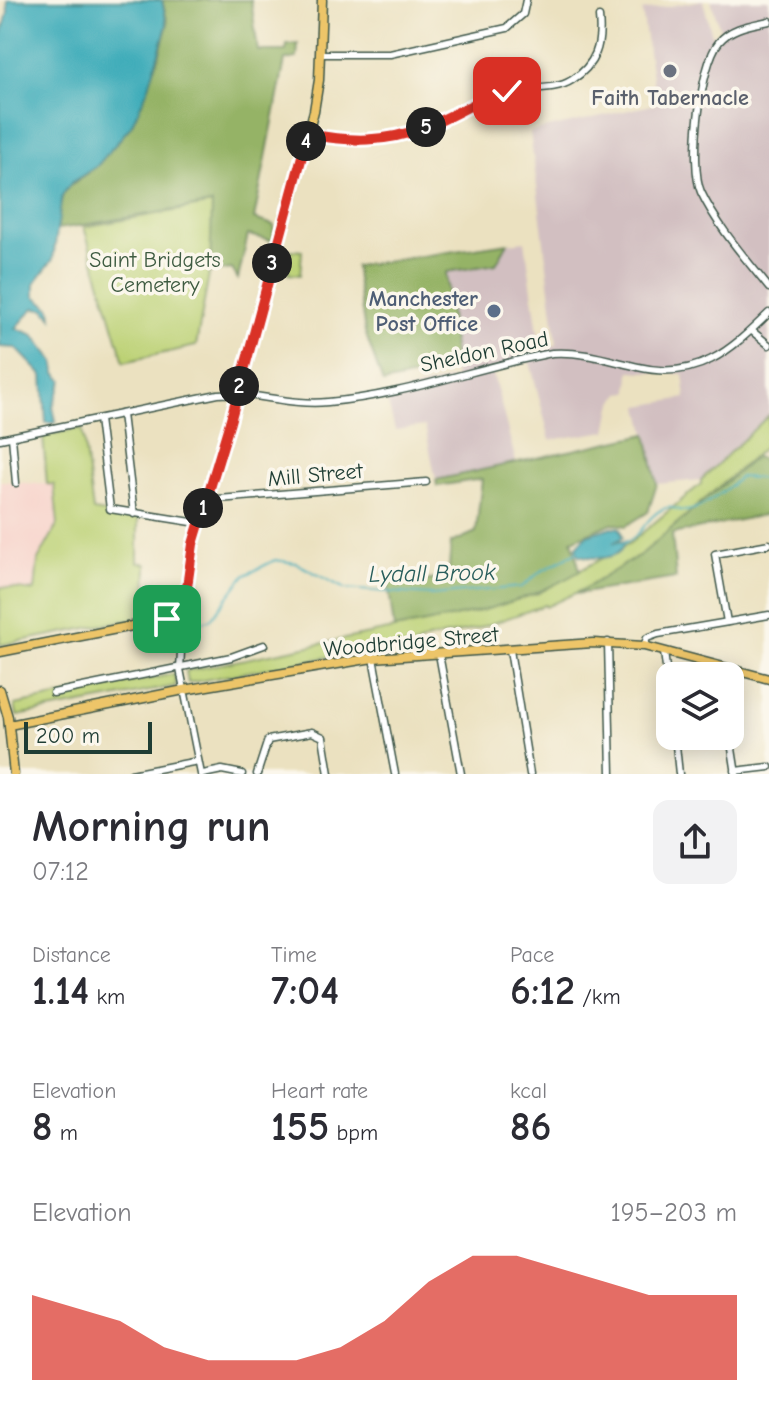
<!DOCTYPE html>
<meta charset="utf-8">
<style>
body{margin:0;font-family:"Comic Neue",sans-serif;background:#f2f2f3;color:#2b2b33;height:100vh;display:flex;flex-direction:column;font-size:30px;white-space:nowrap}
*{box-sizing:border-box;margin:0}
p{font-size:26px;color:#7c7c81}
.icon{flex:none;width:44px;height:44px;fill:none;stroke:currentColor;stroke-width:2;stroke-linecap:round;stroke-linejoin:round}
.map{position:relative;height:774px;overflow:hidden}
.side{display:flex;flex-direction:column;background:#fff;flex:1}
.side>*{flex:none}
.buttons{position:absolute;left:656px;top:662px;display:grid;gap:16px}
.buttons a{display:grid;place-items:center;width:88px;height:88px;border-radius:16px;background:#fff;box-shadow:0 4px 20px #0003;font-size:40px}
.scale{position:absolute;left:24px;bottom:20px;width:128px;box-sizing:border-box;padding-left:8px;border:4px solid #1f3d34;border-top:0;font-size:22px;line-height:28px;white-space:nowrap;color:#1f3d34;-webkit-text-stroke:6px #fbf7ec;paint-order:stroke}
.pin{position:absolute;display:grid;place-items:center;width:68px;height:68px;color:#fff;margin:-34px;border-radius:16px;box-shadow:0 4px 12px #0006}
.km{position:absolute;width:40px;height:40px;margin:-20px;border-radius:50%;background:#222;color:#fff;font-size:22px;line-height:40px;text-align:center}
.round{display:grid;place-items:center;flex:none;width:84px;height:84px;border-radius:16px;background:#f2f2f3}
.summary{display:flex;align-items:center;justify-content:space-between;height:136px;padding:0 32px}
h1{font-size:44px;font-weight:700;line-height:60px}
.metrics{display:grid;grid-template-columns:repeat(3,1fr);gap:12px;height:136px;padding:8px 32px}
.metrics div{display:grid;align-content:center}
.metrics b{font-size:40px;font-weight:700}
.metrics small{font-size:22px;font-weight:400}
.metrics p{font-size:22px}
.chart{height:224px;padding:16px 32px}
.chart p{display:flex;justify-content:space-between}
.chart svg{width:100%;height:144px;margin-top:8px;fill:#d93025;opacity:.7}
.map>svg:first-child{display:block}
.built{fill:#f7d1c9}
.industrial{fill:#d2bfc1}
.green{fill:#bcd175;stroke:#6e8754;stroke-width:2}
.forest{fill:#95b366;stroke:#5a784d;stroke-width:2}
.water{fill:#3cacb9;stroke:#2e7476;stroke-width:2}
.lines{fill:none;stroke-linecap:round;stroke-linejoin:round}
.stream{stroke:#3cacb9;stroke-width:2}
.minor-casing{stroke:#3e5649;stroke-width:9}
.major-casing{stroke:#3e5649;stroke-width:11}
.minor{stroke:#fff;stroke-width:6}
.major{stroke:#edc569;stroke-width:8}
.route-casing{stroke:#fff;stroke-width:16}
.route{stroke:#d93025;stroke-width:10}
.worship-dot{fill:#6b7280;stroke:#fbf7ec;stroke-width:3}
.service-dot{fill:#5c6f8a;stroke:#fbf7ec;stroke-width:3}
.labels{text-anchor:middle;stroke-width:7;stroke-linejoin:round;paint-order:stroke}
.worship-label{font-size:22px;font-weight:bold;fill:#5b616d;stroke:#fbf7ec}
.park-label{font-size:22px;fill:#3e5b41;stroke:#fbf7ec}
.service-label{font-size:22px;font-weight:bold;fill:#4e5e75;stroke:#fbf7ec;text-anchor:end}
.street-label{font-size:22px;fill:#1f3d34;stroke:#fbf7ec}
.water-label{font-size:24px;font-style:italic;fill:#285e5c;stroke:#fbf7ec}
</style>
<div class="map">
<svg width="769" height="774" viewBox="0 0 769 774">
<rect width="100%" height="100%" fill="#fbf7ec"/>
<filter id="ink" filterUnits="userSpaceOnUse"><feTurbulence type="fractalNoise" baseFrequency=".0125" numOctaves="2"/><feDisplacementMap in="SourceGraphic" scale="16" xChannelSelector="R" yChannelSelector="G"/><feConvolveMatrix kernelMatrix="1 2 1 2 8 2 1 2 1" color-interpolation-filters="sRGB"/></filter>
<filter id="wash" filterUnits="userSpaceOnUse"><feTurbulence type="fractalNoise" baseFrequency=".006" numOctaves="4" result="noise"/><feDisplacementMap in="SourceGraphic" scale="32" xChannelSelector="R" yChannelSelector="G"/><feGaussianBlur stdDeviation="1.8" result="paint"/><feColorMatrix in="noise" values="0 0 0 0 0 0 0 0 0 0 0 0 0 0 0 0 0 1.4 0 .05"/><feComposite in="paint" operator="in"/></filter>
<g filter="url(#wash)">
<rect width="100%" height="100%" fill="#ebe1c0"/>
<path class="built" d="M0 481 54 485 58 524 38 560 35 591 0 587Z"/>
<path class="industrial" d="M703 0 712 36 720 30 711 0H769V169L766 186 769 190V415L701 480 657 484 640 406 686 398 683 374 630 371 629 392 620 393 612 406 607 431 550 440 530 362 492 370 516 462 436 480 425 426 395 430 386 396 455 378 446 272 496 264 508 243 525 241 540 346 557 345 530 132 656 104 642 11Z"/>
<g class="green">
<path d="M213 204 211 264 196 346 124 362 84 227Z"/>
<path d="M291 250 302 251 300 275 288 274Z"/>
<path d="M769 415V443L643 553 592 585 546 607 545 605 476 629 428 639 411 647 371 649 188 683 186 671 473 613 539 593 630 543 701 484V480Z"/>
<path d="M82 428 93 511 138 518V562L147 564 146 600 177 605 174 611 0 645V587L35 591 38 560 58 524 54 485 47 484 43 436Z"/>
<path d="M174 674 176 686 17 716 15 705Z"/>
</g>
<g class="forest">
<path d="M162 0H251L258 51H286L287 45 298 44 297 58 285 60 254 219 274 225 273 241 248 235 238 279 232 269 210 272 212 204 58 229V205L67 188 97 166 131 126 158 60 168 23Z"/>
<path d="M508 243 496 264 446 272 455 367 383 383 365 332 355 266Z"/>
<path d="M647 434 657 484 648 512 626 526 612 523 572 540 580 571C523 605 459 617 394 629L388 582 448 579 451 543 476 532 482 479 437 486 436 480Z"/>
<path d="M755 457 769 461V514L672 534 676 578 576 594 643 553Z"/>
</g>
<g class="water">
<path d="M7 0H162L167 25 149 87 131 126 97 166 71 183 62 196 53 259 35 283V296L51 308 52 318 45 309 34 308 16 328 34 335 55 362 56 373 63 380 53 406 56 423H46L43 376 16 348 0 347V43L8 12Z"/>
<path d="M612 527 620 528 623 537 613 543 625 541C620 562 595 559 579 555L576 547 587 535Z"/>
</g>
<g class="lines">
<g class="stream">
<path d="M624 543C642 537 645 518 661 510 672 504 676 511 685 511 702 510 728 488 740 477L769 479"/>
<path d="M189 624 210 620 244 576 275 560 296 563 345 589 431 595 522 587 540 572 578 551"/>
</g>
</g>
</g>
<g filter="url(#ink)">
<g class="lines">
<defs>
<g id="minor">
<path d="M769 21C751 25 731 27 719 42 700 64 689 166 701 192 717 226 746 259 769 288"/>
<path d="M320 54H390L507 28 523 14 526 0"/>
<path d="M308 134C350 143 388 143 428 126 454 115 477 98 506 91 526 86 554 92 572 80 596 65 602 44 599 17"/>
<path d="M752 331 769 345"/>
<path d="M122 414 134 514"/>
<path d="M99 419 110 509 198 523"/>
<path d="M12 437 16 483"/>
<path d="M0 439 218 394C255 392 291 406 328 402 403 396 478 367 552 353 582 351 608 360 638 367 697 381 730 351 769 313"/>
<path d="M206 500 426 482"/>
<path d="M183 616 180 669 201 774"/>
<path d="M727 622 715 554 769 544"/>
<path d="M608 642 611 774"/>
<path d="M644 646 647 638 658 634 769 615"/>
<path d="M510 650 530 774"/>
<path d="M664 652 670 699"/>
<path d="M439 654 461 774"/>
<path d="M373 658 395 774"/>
<path d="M53 693 231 657 264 645"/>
<path d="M730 720 740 672"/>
<path d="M675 736 679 774"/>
<path d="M730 736 736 774"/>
<path d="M735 771 769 767"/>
<path d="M131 774 198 761"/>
<path d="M203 774 222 770 242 774"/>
<path d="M257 774 268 740 312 732 323 737 329 774"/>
</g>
<g id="major">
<path d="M0 652 183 616 193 544 230 422 314 111 319 80 322 0"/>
<path d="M0 690 8 717 14 774"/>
<path d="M9 725 184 690 373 658 593 643 644 646 769 679"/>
</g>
</defs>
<use href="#minor" class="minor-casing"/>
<use href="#major" class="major-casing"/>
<use href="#minor" class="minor"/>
<use href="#major" class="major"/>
</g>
</g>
<g class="lines" filter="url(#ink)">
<defs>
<path id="route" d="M167 619 183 616 193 544 230 422 308 134C350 142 385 143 426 127 454 116 478 99 507 91"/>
</defs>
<use href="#route" class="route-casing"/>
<use href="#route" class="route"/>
</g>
<circle class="worship-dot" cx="670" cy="71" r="8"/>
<circle class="service-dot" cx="494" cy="311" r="8"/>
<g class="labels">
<g class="worship-label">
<text x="670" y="105">Faith Tabernacle</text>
</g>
<g class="park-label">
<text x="155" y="267">Saint Bridgets<tspan x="155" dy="25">Cemetery</tspan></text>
</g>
<g class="service-label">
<text x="478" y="306">Manchester<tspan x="478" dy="25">Post Office</tspan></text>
</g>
<g class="street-label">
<text transform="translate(484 351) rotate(-12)" y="8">Sheldon Road</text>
<text transform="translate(315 474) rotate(-5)" y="8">Mill Street</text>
<text transform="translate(411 641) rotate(-5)" y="8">Woodbridge Street</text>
</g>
<g class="water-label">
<text transform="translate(432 573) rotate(-1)" y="8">Lydall Brook</text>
</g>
</g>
</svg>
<div class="buttons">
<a><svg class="icon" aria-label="layers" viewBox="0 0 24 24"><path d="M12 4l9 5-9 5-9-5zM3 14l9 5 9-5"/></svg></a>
</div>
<div class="scale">200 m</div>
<div class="pin" style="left:167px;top:619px;background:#1e9e55"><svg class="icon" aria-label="arrive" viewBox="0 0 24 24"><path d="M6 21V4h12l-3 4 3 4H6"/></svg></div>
<div class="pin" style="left:507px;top:91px;background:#d93025"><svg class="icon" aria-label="check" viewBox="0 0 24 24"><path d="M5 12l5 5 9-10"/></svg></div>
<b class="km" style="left:203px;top:508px">1</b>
<b class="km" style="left:239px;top:386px">2</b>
<b class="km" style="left:272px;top:263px">3</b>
<b class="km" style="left:306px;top:141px">4</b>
<b class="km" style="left:426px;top:127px">5</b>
</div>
<section class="side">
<div class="summary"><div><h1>Morning run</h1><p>07:12</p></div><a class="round"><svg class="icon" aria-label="share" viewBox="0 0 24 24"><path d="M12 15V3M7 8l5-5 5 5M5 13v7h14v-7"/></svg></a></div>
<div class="metrics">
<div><p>Distance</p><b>1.14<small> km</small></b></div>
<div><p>Time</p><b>7:04</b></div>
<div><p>Pace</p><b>6:12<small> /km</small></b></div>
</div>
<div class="metrics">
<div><p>Elevation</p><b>8<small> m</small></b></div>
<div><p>Heart rate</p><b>155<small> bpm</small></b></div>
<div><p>kcal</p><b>86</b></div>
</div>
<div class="chart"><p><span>Elevation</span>195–203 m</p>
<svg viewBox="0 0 160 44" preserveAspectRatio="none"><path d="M0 44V18L10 22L20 26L30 34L40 38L50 38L60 38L70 34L80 26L90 14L100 6L110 6L120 10L130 14L140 18L150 18L160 18V44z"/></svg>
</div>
</section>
